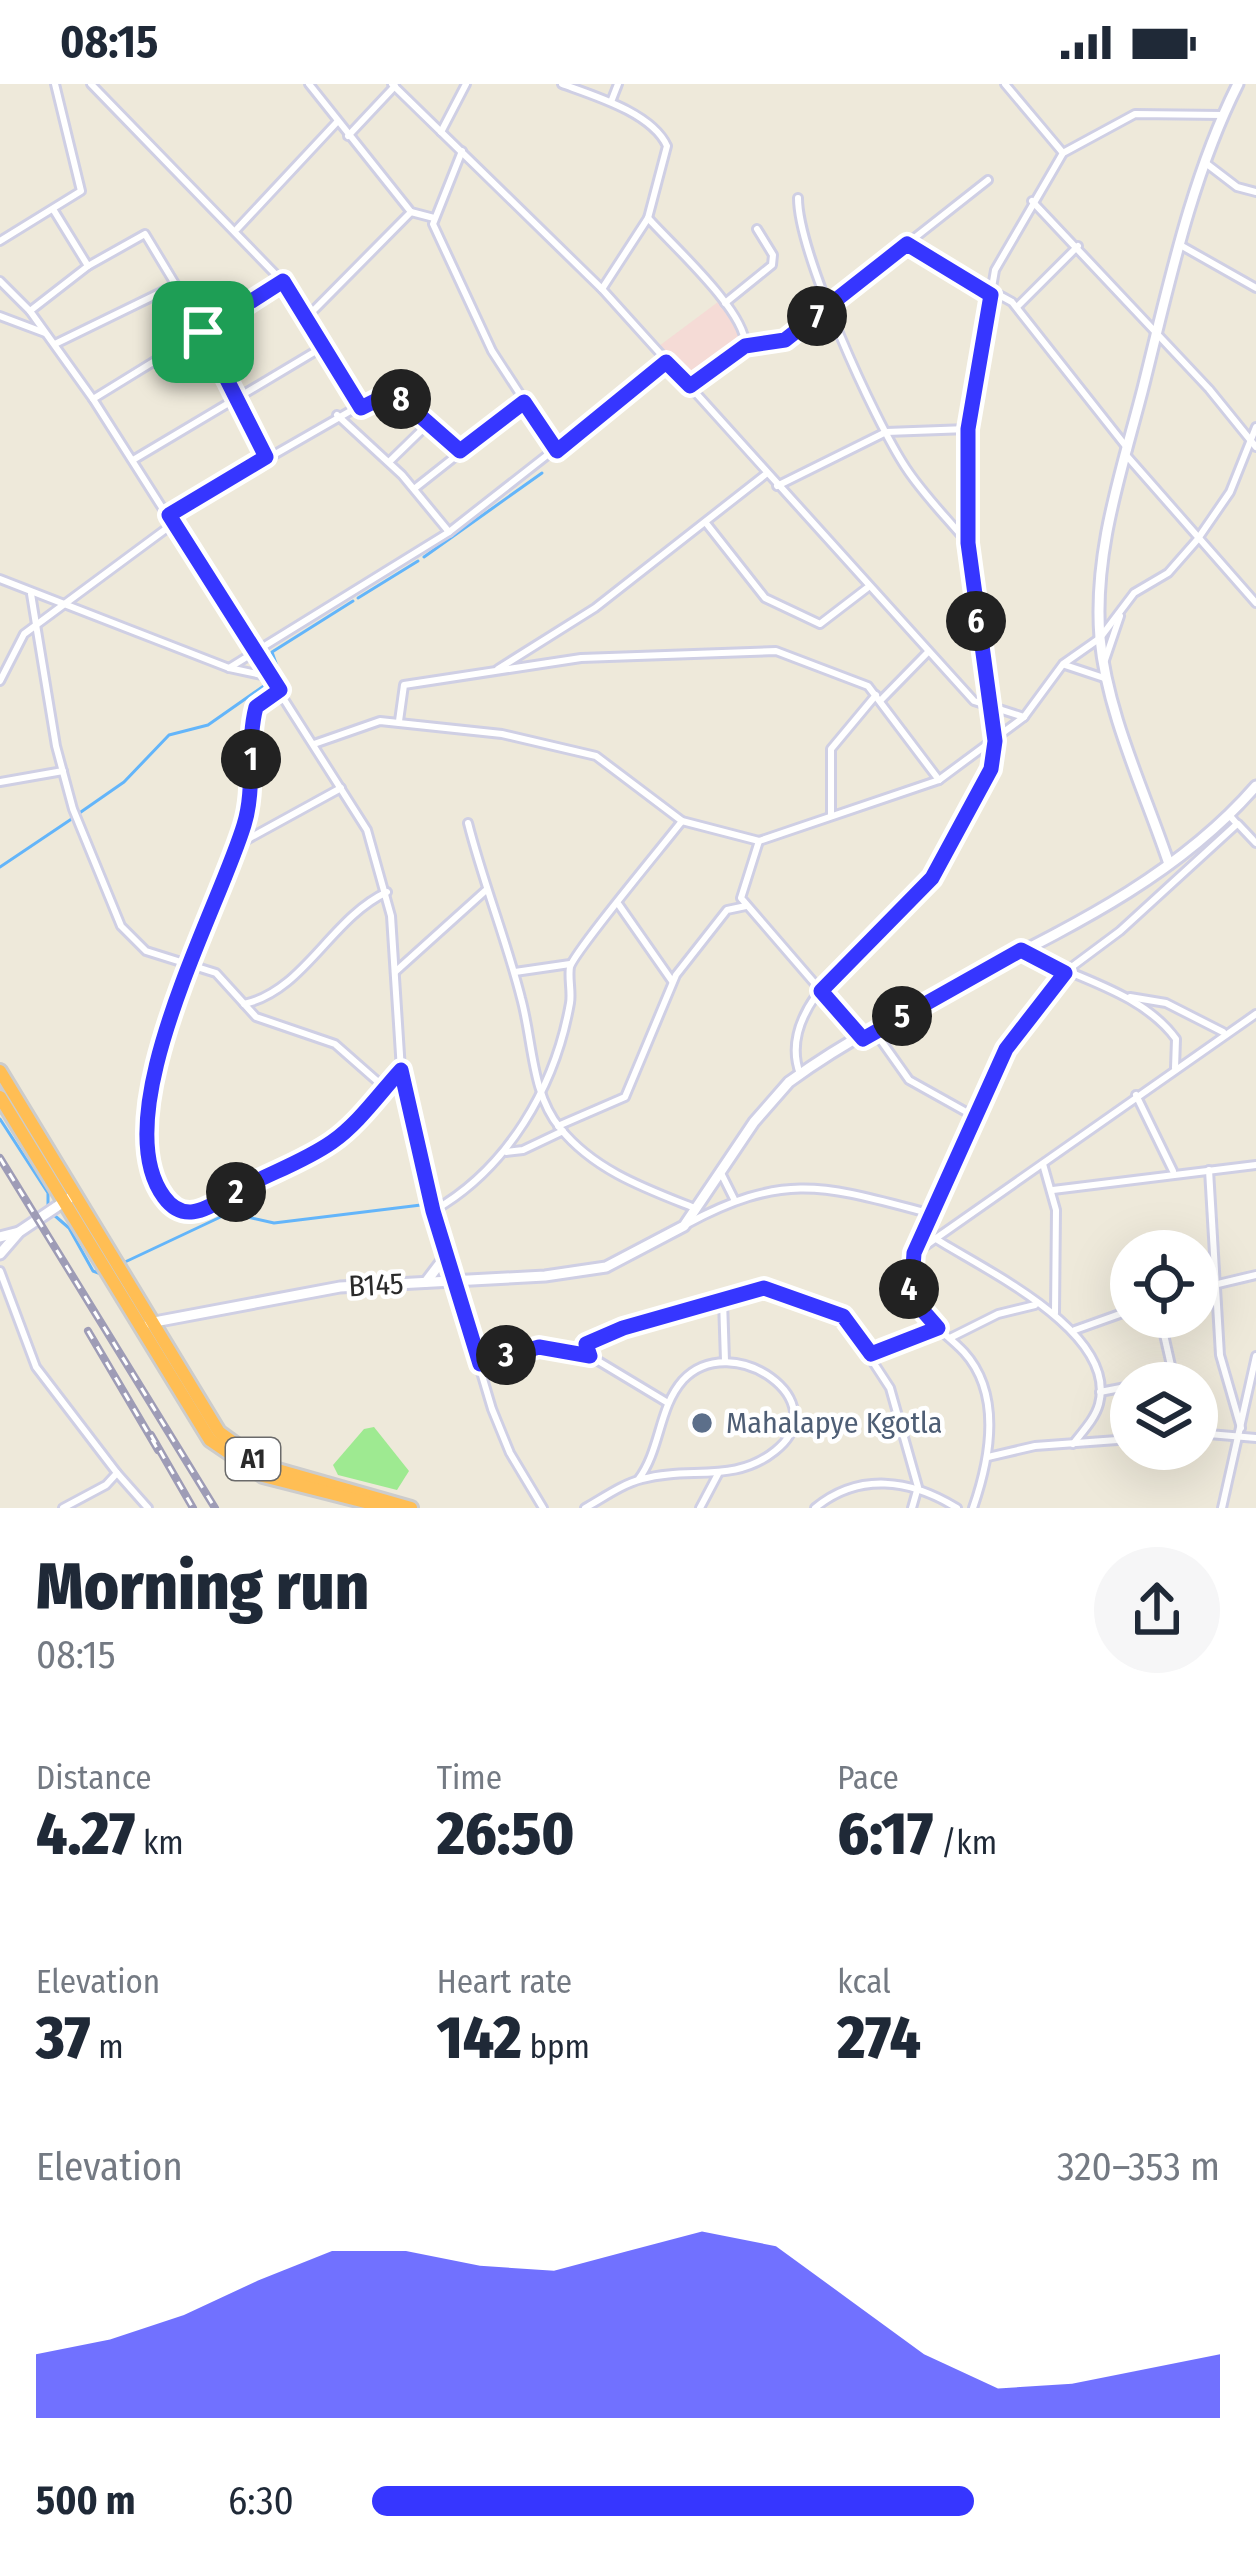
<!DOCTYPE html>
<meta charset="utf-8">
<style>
body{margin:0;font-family:"Fira Sans Condensed",sans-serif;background:#f6f6f7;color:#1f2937;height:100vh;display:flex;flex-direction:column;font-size:45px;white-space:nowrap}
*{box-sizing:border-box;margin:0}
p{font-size:39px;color:#747a83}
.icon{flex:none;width:66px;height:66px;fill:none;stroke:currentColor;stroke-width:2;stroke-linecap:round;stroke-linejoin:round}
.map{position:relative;height:1424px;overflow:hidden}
.panel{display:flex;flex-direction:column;background:#fff;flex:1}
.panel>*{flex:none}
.fabs{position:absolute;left:1110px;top:1146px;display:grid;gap:24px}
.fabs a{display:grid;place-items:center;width:108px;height:108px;border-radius:50%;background:#fff;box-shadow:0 12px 48px #0002;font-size:60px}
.pin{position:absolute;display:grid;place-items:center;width:102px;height:102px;color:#fff;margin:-51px;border-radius:24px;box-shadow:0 6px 18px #0006}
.km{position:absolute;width:60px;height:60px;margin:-30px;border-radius:50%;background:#222;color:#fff;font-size:33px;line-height:60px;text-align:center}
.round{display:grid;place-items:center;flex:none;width:126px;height:126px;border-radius:63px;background:#f6f6f7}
.summary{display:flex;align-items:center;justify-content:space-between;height:204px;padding:0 36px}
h1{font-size:66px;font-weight:800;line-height:90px}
.metrics{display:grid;grid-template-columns:repeat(3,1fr);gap:18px;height:204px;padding:12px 36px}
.metrics div{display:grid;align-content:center}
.metrics b{font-size:60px;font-weight:800}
.metrics small{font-size:33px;font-weight:400}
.metrics p{font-size:33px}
.chart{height:336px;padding:24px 36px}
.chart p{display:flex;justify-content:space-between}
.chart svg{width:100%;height:216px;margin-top:12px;fill:#3636ff;opacity:.7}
ul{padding:0 36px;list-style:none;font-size:39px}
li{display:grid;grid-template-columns:192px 144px 1fr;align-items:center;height:90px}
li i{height:30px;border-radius:15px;background:#3636ff}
.status{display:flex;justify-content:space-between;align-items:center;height:84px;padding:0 60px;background:#fff;direction:ltr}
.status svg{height:33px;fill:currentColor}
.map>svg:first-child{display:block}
.medical{fill:#f5dbd6}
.green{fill:#9eea91}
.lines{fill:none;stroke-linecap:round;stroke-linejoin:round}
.stream{stroke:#63b5fa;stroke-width:3}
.street-casing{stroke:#cfcfe4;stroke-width:12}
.secondary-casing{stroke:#cfcfe4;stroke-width:15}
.highway-casing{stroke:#ccc;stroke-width:18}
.street{stroke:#fff;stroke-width:6}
.secondary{stroke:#fff;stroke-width:9}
.highway{stroke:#ffbe54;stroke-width:12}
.rail-casing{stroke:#9e9cb6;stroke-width:8}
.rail{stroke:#fff;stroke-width:3;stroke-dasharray:9;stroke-linecap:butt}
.route-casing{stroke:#fff;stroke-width:24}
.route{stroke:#3636ff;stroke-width:15}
.service-dot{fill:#5c6f8a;stroke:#fff;stroke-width:4.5}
.labels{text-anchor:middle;stroke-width:9;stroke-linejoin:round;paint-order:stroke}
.shield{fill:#fff;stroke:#6a6a6a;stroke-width:3}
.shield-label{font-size:27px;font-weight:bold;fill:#2a2a2a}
.street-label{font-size:30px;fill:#2a2a2a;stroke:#fff}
.service-label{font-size:30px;fill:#4e5e75;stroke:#fff;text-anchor:start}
</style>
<div class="status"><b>08:15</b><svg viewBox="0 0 49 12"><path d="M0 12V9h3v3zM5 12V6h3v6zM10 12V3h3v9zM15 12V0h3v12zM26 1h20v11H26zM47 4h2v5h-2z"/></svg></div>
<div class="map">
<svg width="1256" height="1424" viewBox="0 0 1256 1424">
<rect width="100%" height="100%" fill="#eee9da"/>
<path class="medical" d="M722 215 745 249V262L690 302 655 265Z"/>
<path class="green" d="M374 1343 409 1387 397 1406 338 1391 333 1381 364 1345Z"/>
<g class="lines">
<g class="stream">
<path d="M424 473 542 389"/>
<path d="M358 514 418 477"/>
<path d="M280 591 272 568 353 517"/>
<path d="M78 730 124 698 169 651 208 641 268 599"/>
<path d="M0 783 73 734"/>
<path d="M0 1035 48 1109V1123"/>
<path d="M54 1131 69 1144 93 1187 101 1190"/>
<path d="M125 1178 229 1129 274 1139 421 1121"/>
</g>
<defs>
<g id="street">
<path d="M91 0 283 198 361 324"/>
<path d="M309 0 411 128 434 134"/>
<path d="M392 0 602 205 974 617 1024 633 1063 580 1100 554 1134 509 1168 489 1197 456 1230 408 1256 343"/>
<path d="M562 0C595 12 652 29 667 62L648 134 602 205"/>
<path d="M1005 0 1063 69"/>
<path d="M611 18 618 0"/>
<path d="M441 48 466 0"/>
<path d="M348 52 395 2"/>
<path d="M462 67 433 140 492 267 557 367"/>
<path d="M1207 80 1237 103 1256 108"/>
<path d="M798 114C798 168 874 336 906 384 923 410 946 433 966 457"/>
<path d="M1032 117 1209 305 1256 363"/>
<path d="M53 125 88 182"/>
<path d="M648 134C671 160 748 229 745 262"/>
<path d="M237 145 337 38"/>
<path d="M0 157 81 107 55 0"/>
<path d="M907 160 1012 218 1128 365"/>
<path d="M1182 162 1256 204"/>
<path d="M0 197 30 227 93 315 367 746 391 832 401 986 433 1127 492 1325 510 1369 543 1424"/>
<path d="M725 219 772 181 773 171 757 145"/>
<path d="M1017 223 1078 162"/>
<path d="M30 227 88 182 145 150 204 248 266 373"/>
<path d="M0 232 45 249"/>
<path d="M308 232 411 128"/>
<path d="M55 260 176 201"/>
<path d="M690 302 745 262 785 256 988 96"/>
<path d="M93 315 283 198"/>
<path d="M337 331 402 391 449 448"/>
<path d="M1126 371 1256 519"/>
<path d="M133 376 326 261"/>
<path d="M389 378 428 340"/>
<path d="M777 402 886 348 968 345"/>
<path d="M414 405 524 318"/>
<path d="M169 431 387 306 460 367"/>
<path d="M706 439 765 514 820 540 867 504"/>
<path d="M0 495 229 584 271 593"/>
<path d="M31 510 56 662 73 725 121 842 146 867 216 889 256 933 335 960 385 1004"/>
<path d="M1105 576 1120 532"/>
<path d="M1065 581 1107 595"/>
<path d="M229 584 449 448 666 278"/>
<path d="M498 585 595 524 766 390"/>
<path d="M0 597 24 550 174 439"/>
<path d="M278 607 257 623C246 661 256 704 244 741 219 823 89 1062 179 1128L206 1126 334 1056 401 986"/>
<path d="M881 616 928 568"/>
<path d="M399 637 404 601 581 574 776 567 868 602 939 696"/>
<path d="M314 660 380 637 502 650 596 672 682 737 759 757 939 696 1024 633"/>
<path d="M0 698 63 687"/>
<path d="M831 732V665L876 611"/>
<path d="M468 739C483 798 506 855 521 914 533 957 531 1009 560 1044 594 1086 644 1104 692 1123"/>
<path d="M1238 740 1256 759"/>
<path d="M759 757 741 814 860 952"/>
<path d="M239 760 341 704"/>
<path d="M619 821 672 897"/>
<path d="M1025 868C1075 894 1142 908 1176 955L1175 984"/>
<path d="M395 888 485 807"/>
<path d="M515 888 570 880"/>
<path d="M1130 913 1166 919 1223 948"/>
<path d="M244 920C304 907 331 834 387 808"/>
<path d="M875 948 909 996 977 1034"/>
<path d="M800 990C771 912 894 846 933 792 962 754 988 704 995 657L968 459V345L995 186 1063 69 1135 30 1222 31"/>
<path d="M1136 1011 1173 1087"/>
<path d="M558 1042 625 1013 676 891 727 826 746 822"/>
<path d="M506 1068 523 1066 563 1047"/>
<path d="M1043 1080 1056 1126 1055 1229"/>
<path d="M1209 1086 1220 1271 1241 1344"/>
<path d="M720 1087 734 1115"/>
<path d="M1053 1106 1256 1081"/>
<path d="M433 1127C507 1085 555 1004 570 919 572 908 568 894 570 883 574 868 665 759 682 737"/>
<path d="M687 1140C787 1086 828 1103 932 1130"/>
<path d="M936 1155C985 1186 1118 1248 1099 1320 1095 1335 1082 1348 1073 1360"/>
<path d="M915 1169 1256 930"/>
<path d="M0 1187 36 1283 117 1389 106 1401 63 1424"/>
<path d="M1197 1205 1256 1191"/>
<path d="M723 1216 725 1277"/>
<path d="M1160 1233 1175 1299"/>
<path d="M1075 1246 1131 1226"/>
<path d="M950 1254 998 1230 1035 1221"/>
<path d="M871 1270 938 1243"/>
<path d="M480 1280 539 1263 587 1270"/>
<path d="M1147 1299 1175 1294"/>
<path d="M1100 1308 1131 1302"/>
<path d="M668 1319 590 1272 586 1260 623 1243 755 1205 780 1207 843 1232 890 1304 918 1403 912 1424"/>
<path d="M1197 1335 1209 1348"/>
<path d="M1197 1349 1256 1354"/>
<path d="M988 1373 1035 1362 1131 1355"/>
<path d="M117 1389 148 1424"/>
<path d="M585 1424C603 1414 622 1400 642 1395 689 1382 734 1400 775 1367 838 1318 732 1244 683 1296 658 1324 661 1366 638 1396"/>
<path d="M700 1424 718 1390"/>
<path d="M815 1424C859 1388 910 1395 957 1424"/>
<path d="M973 1424C990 1375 1003 1311 964 1268 946 1249 923 1236 911 1213L914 1169 1006 965 1065 888 1120 847 1237 740 1230 732"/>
<path d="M1222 1424 1256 1272"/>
</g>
<g id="secondary">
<path d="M1169 780C1145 708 1107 630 1100 554 1093 468 1122 386 1143 304 1168 204 1191 93 1238 0"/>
<path d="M0 1153 19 1148"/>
<path d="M0 1170 19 1148 74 1111"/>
<path d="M426 1198 448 1169"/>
<path d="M149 1239 340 1203 545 1192 606 1183 684 1142 754 1038 789 998C936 890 1134 843 1256 702"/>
</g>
<g id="highway">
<path d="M0 987 219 1348 267 1383 411 1424"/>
<path d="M0 1013 210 1356 263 1392 389 1424"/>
</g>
</defs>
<use href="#street" class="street-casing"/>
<use href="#secondary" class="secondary-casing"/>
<use href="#highway" class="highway-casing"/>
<use href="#street" class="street"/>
<use href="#secondary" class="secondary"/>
<use href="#highway" class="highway"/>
<defs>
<g id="rail">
<path d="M0 1074 215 1424"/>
<path d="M88 1247 158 1366"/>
<path d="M151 1351 193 1424"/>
</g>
</defs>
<use href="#rail" class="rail-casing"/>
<use href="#rail" class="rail"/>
</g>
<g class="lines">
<defs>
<path id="route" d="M907 160 991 211 968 345V459L995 657 991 685 932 794 821 907 863 955 1021 866 1065 889 1006 965 914 1169 911 1213 938 1244 871 1270 843 1232 764 1204 623 1244 586 1260 590 1272 539 1263 480 1280 433 1127 401 986C379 1010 358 1040 332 1058 299 1081 260 1092 227 1113 204 1126 183 1139 164 1113 104 1032 218 827 244 741 256 703 246 661 256 623L280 606 169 431 266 373 203 248 283 197 361 324 393 308 460 367 524 318 557 367 666 278 690 302 745 262 785 256Z"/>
</defs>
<use href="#route" class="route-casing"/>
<use href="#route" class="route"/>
</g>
<circle class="service-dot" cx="702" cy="1339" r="12"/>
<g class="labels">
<rect class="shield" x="226" y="1354" width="54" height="42" rx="9"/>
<g class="shield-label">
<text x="253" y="1384">A1</text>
</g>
<g class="street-label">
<text transform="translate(376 1201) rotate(-3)" y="10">B145</text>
</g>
<g class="service-label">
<text x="726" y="1349">Mahalapye Kgotla</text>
</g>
</g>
</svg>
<div class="fabs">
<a><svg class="icon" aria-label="locate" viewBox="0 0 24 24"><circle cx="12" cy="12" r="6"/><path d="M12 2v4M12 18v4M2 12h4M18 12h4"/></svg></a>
<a><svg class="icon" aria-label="layers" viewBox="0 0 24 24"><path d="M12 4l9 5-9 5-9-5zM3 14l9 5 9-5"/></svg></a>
</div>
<div class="pin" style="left:203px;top:248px;background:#1e9e55"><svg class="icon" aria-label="arrive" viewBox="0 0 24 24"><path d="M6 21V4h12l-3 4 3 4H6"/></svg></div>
<b class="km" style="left:251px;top:675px">1</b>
<b class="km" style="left:236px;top:1108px">2</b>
<b class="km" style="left:506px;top:1271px">3</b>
<b class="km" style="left:909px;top:1205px">4</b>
<b class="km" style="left:902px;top:932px">5</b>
<b class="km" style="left:976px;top:537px">6</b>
<b class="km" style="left:817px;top:232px">7</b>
<b class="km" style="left:401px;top:315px">8</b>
</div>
<section class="panel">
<div class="summary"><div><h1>Morning run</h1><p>08:15</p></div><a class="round"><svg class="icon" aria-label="share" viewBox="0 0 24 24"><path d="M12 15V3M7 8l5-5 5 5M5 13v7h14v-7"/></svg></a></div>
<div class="metrics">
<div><p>Distance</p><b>4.27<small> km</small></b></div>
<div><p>Time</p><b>26:50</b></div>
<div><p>Pace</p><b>6:17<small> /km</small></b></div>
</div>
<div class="metrics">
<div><p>Elevation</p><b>37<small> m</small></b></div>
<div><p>Heart rate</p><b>142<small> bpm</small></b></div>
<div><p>kcal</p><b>274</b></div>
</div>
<div class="chart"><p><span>Elevation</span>320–353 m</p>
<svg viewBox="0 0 160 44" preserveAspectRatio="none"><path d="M0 44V31L10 28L20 23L30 16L40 10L50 10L60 13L70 14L80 10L90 6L100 9L110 20L120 31L130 38L140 37L150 34L160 31V44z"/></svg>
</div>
<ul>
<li><b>500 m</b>6:30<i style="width:71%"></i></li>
</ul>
</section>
